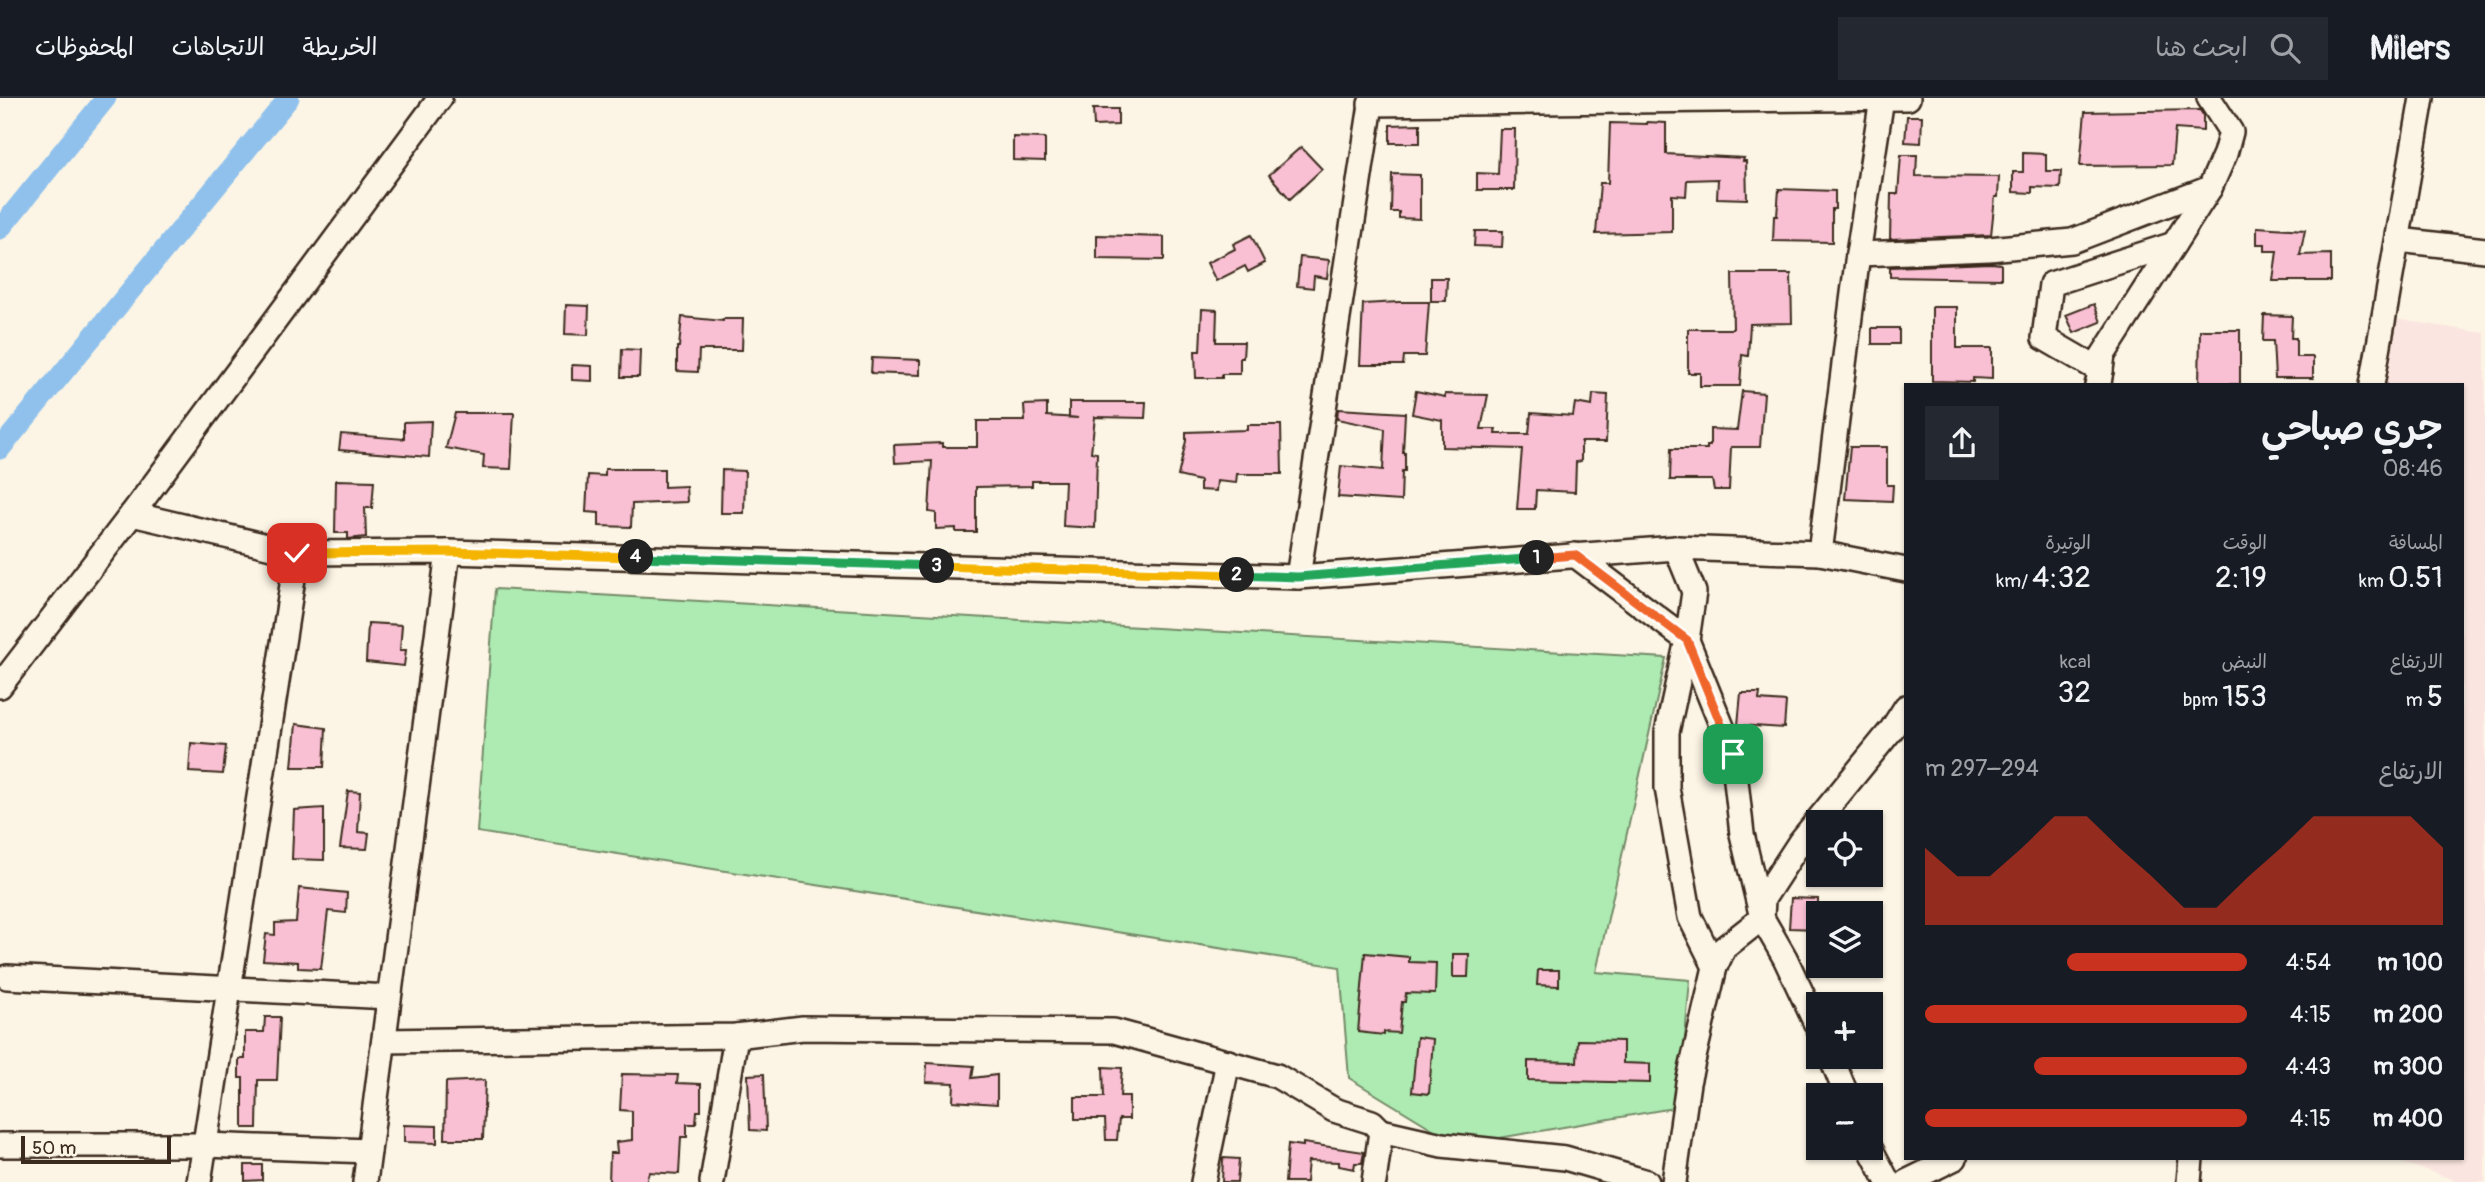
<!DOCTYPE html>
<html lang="ar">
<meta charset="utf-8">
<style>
body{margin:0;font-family:Pangolin,"Playpen Sans Arabic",sans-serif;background:#242831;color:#f1f3f6;direction:rtl;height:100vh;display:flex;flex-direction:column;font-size:26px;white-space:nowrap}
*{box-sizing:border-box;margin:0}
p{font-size:23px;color:#9ea1a6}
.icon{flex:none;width:38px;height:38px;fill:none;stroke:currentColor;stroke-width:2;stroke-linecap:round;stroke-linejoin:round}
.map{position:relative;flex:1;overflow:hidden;direction:ltr}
.details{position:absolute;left:1904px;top:285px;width:560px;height:777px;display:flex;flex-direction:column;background:#171b24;border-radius:0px;box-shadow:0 2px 5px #0004;direction:rtl}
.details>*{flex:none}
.buttons{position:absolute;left:1806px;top:712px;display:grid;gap:14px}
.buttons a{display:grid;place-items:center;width:77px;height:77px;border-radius:0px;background:#171b24;box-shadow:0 2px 5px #0004;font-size:35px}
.scale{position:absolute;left:21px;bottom:18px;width:150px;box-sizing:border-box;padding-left:7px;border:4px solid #3b2a1e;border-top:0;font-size:19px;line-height:24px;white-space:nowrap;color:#3b2a1e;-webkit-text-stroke:5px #fcf5e5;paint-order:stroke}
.pin{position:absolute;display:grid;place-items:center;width:60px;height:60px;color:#fff;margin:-30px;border-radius:14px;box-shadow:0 4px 10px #0006}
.km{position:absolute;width:35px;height:35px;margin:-18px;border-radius:50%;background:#222;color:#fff;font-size:19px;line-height:35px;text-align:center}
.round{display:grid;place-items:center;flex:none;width:74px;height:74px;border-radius:0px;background:#242831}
.headline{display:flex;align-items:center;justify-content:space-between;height:119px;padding:0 21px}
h1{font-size:38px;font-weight:600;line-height:52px}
.figures{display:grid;grid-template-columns:repeat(3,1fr);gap:10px;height:119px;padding:7px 21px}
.figures div{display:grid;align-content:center}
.figures b{font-size:30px;font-weight:600}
.figures small{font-size:19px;font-weight:400}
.figures p{font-size:19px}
.chart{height:196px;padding:14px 21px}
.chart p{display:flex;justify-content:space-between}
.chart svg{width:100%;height:126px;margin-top:7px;fill:#c8321e;opacity:.7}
ul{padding:0 21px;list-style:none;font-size:23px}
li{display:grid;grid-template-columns:112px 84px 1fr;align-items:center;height:52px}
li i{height:18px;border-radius:9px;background:#c8321e}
header{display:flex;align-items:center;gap:42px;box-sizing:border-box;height:98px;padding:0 35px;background:#171b24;border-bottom:2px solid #363941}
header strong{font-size:33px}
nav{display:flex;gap:38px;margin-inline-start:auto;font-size:24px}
.search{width:490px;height:63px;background:#242831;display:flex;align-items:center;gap:18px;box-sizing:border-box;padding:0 24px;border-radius:0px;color:#9ea1a6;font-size:26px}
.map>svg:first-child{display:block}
.built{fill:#fbe5e0}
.green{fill:#adebb2;stroke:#748a68;stroke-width:2}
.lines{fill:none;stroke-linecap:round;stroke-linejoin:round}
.canal{stroke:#90c1ec;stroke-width:21}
.building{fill:#f9c0d3;stroke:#3b2a1e;stroke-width:2}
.minor-casing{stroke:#3b2a1e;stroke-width:28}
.minor{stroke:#fcf5e5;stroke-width:23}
.split-1-casing{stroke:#fff;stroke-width:14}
.split-2-casing{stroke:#fff;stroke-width:14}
.split-3-casing{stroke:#fff;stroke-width:14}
.split-4-casing{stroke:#fff;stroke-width:14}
.split-5-casing{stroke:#fff;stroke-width:14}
.split-1{stroke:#f0652b;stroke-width:9}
.split-2{stroke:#22a559;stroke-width:9}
.split-3{stroke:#f5b400;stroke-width:9}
.split-4{stroke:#22a559;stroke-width:9}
.split-5{stroke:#f5b400;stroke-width:9}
</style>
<header>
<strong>Milers</strong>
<div class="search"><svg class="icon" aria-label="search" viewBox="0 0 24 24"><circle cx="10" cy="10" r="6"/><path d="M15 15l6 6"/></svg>ابحث هنا</div>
<nav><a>الخريطة</a><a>الاتجاهات</a><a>المحفوظات</a></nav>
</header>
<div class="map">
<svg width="2485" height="1084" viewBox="0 0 2485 1084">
<rect width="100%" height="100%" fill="#fcf5e5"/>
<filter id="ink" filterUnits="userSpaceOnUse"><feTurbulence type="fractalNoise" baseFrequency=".0143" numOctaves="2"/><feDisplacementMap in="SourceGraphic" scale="14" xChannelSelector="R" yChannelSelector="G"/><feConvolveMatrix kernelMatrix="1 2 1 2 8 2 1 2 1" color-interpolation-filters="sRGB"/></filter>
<g filter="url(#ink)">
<path class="built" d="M2388 220 2485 235V1084H2461L2392 1061 2462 1060V287H2376Z"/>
<path class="green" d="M495 491 1666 560 1596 874 1690 882 1679 1009 1459 1047 1349 980 1340 869 477 734Z"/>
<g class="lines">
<g class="canal">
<path d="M0 131 106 0"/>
<path d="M0 351 289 0"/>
</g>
</g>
<g class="building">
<path d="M1093 11H1118V27L1094 28Z"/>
<path d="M2200 12 2203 17V33L2175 31 2172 67 2080 68 2085 14Z"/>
<path d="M1907 18H1922L1921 45 1905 44Z"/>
<path d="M1647 24 1666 25V56L1744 60 1743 63H1746L1747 101 1717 100 1718 81 1687 82 1686 98 1672 97V134L1596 136 1600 85H1608L1610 25 1647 26Z"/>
<path d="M1420 26V45H1390V27Z"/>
<path d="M1500 31H1515L1514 92H1477V75L1498 76Z"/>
<path d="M1013 39 1045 40V63L1013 62Z"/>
<path d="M1301 49 1322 71 1290 101 1269 77Z"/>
<path d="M2023 55 2046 56V73H2061L2060 90 2032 89V95L2013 94V74H2023Z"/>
<path d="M1901 57H1917L1916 78 1999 79 1998 99H1995L1991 137 1890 141 1891 96H1898Z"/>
<path d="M1392 76 1420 77V121L1399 120V114H1391Z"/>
<path d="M1779 91 1835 93V111H1832V144L1773 143 1774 118H1777Z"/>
<path d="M2257 129 2305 132 2300 157 2331 156V183H2273L2277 153H2265V146H2257Z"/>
<path d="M1475 133H1503L1502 149 1474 148Z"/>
<path d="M1097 137 1164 139V162L1097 161Z"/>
<path d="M1251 137 1265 165 1248 174 1245 168 1216 183 1207 165 1235 151 1233 146Z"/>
<path d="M1300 159 1329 162 1327 180 1314 178 1313 190 1297 188Z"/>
<path d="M1991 165 2001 166V181L1890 179V169Z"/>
<path d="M1732 176H1791L1792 225 1750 226 1748 258 1742 257 1740 288H1700V275H1688V231H1733Z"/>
<path d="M1431 180H1447L1446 203H1431Z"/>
<path d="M1399 204H1429L1425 258H1404L1403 267H1360L1363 206Z"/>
<path d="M2094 206 2101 224 2074 235 2066 217Z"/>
<path d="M566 207 589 208 588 237 565 236Z"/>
<path d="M1932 209H1957V250H1992V281L1973 280V284L1932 283Z"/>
<path d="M1202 211 1217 212 1216 244H1244L1243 260H1240V276H1222V280H1196L1195 253H1200Z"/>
<path d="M2264 217 2292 218 2291 240H2296V259H2313V280H2275L2273 243H2263Z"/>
<path d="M682 219 723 223V221H743L742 252H699L698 274 677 273V249H679Z"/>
<rect x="1872" y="230" width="27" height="16"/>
<path d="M2200 232H2240V286L2199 287Z"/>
<path d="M622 251 640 252 639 279H621Z"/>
<path d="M872 260 920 262V277L871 275Z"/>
<path d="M572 267 592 268V283L572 282Z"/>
<path d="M1416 293 1445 299V296L1488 297 1481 331H1496L1495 336H1529L1531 315 1573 318 1575 305 1592 308 1593 296 1608 297 1606 344H1581V363L1576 364 1575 394 1536 392 1535 411H1517L1522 351 1442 349V322L1412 316Z"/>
<path d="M1742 293 1764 295 1760 349H1731L1729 392H1714L1712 382H1670L1671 351H1707V348H1710V331L1737 332Z"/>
<path d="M1069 304H1146L1145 320 1095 319 1091 354 1097 355 1095 430 1063 428 1065 383H1032V388L976 389V434H956V430L936 431V415L929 414 932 363 895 365 894 347 942 345V349H977V323H1025L1024 307 1047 306V318L1078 320 1069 319Z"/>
<path d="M1338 311 1405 315 1403 355H1405V373H1402L1401 403 1338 399 1341 368 1383 372 1385 331 1337 321Z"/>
<path d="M455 315H514L511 371 483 370 484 357 446 350Z"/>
<path d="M431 323 429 359 339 352 341 336 404 341V324Z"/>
<path d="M1247 327H1281L1282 376H1237L1236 385 1217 383 1216 393 1200 392V383L1178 378 1186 343V334L1247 332Z"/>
<path d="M1850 349H1887V387H1893L1892 403 1845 401Z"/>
<path d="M605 371H664V389L686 388 687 404 632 406 631 429 599 428V415L586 414 588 377 605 378Z"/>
<path d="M722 372 745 373 744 415H721Z"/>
<path d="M336 382 374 383 372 410H365L366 439 348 441V435H335Z"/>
<path d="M368 525 402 527 400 552H406L404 568 366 564Z"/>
<path d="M1741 595H1760L1759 602 1786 604 1784 630 1738 627Z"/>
<path d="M296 626 326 630 324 669H292Z"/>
<path d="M191 645 226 648 223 676 189 674Z"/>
<path d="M348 693 360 694 358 734 369 735 367 751 340 750Z"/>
<path d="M324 710V762L292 761 294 712Z"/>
<path d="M299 790 347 795 346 815 328 813 321 871 298 870V864L263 862 266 836 275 837V825L296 824Z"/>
<path d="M1791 800 1818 801V831L1789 830Z"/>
<path d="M1365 855 1409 859V864L1436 865 1435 896 1406 895 1405 904H1402L1399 935 1384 934V937L1358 934Z"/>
<path d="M1453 856H1469L1468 879H1453Z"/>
<path d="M1538 872H1559V888L1537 887Z"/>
<path d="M265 919H280L277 982H258L257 1030H243V980H239V961H245V934H264Z"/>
<path d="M1417 939 1433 941 1429 996 1412 994Z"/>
<path d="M1578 942 1623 943V965L1650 966V985L1528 982V963L1577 964Z"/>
<path d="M927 965 974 968 972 980 997 977V1006L953 1003 954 985 926 984Z"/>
<path d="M1103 969 1122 970 1120 998H1129V1021H1119L1117 1042H1106L1105 1021H1075V999H1104Z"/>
<path d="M622 976 678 977 677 985 701 986V1013H697L696 1026H687V1039H681L679 1076 649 1074 646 1084H609L610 1055H617L616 1044 632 1042V1013L620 1012Z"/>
<path d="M764 976 766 1033 750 1032 748 977Z"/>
<path d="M485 982 483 1041H445L446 984Z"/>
<path d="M404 1027 437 1028V1045L404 1044Z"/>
<path d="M1303 1045 1364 1054 1362 1065H1355L1354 1071 1339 1068V1064L1308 1063 1306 1084H1285L1288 1046 1303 1048Z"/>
<path d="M1223 1060 1239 1061 1237 1084H1222Z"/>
<path d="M245 1067H262V1082L245 1083Z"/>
</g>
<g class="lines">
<defs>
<g id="minor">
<path d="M1370 6 1908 0"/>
<path d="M2399 142 2485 152"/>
<path d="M1858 156 1989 151 2072 143 2210 90 2225 56 2231 34 2209 0"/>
<path d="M2099 286 2103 257 2210 90"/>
<path d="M2097 287 2101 273 2044 240 2051 186 2174 146"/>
<path d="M2372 287 2422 0"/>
<path d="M132 416 297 455 448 454 1298 479 1676 450 1820 455 1906 472"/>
<path d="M1676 450 1694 494 1687 542 1733 656 1742 736 1762 820 1785 860 1818 930"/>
<path d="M1820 455 1858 156 1882 0"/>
<path d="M1575 457 1687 542 1667 634V690L1690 819 1715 869 1724 850 1762 820 1763 801 1800 744 1892 631 1906 609"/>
<path d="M1298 479 1372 0"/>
<path d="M0 588 132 416 440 0"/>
<path d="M7 879 389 899"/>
<path d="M384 943 736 938 803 930 1114 933 1277 978 1334 1012 1372 1024 1381 1033 1374 1084"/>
<path d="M1831 959 1847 998"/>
<path d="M1381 1033 1442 1047 1565 1060 1647 1084"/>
<path d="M0 1047H205L369 1053"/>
<path d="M1870 1050 1888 1084"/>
<path d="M199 1084 297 455"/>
<path d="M365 1084 448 454"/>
<path d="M712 1084 736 938"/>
<path d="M1203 1084 1228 964"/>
<path d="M1674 1084 1688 985 1715 869"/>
<path d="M1906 1084 1955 1060"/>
<path d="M2189 1084 2191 1060"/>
</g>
</defs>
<use href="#minor" class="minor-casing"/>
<use href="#minor" class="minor"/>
</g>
</g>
<g class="lines" filter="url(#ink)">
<defs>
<path id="split-1" d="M1537 460 1575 457 1687 542 1733 656"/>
<path id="split-2" d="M1237 477 1298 479 1537 460"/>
<path id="split-3" d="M937 468 1237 477"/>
<path id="split-4" d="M636 459 937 468"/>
<path id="split-5" d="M297 455 448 454 636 459"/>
</defs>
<use href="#split-1" class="split-1-casing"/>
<use href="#split-2" class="split-2-casing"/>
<use href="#split-3" class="split-3-casing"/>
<use href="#split-4" class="split-4-casing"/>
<use href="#split-5" class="split-5-casing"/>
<use href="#split-1" class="split-1"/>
<use href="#split-2" class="split-2"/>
<use href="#split-3" class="split-3"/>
<use href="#split-4" class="split-4"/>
<use href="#split-5" class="split-5"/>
</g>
</svg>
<div class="buttons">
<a><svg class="icon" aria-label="locate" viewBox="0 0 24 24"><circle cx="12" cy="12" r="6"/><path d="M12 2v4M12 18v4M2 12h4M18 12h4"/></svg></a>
<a><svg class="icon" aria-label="layers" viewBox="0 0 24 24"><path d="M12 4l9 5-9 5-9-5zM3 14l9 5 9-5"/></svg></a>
<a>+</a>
<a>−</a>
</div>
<div class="scale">50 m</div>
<div class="pin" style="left:1733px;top:656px;background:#1e9e55"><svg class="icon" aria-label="arrive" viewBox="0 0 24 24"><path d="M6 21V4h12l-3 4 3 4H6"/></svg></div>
<div class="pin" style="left:297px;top:455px;background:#d93025"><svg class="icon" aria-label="check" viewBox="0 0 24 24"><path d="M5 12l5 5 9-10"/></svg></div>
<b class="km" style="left:1537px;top:460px">1</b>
<b class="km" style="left:1237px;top:477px">2</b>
<b class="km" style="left:937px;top:468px">3</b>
<b class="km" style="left:636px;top:459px">4</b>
<section class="details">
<div class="headline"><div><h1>جري صباحي</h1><p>08:46</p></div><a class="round"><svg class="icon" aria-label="share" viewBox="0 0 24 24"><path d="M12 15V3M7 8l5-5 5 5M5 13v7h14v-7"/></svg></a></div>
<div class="figures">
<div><p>المسافة</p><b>0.51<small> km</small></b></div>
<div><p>الوقت</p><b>2:19</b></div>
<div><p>الوتيرة</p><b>4:32<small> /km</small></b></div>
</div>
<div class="figures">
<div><p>الارتفاع</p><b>5<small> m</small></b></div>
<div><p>النبض</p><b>153<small> bpm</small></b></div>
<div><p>kcal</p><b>32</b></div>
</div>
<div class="chart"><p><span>الارتفاع</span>294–297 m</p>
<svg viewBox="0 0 160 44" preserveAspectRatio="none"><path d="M0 44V17L10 27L20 27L30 17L40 6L50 6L60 17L70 27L80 38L90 38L100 27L110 17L120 6L130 6L140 6L150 6L160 17V44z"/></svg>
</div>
<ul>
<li><b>100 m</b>4:54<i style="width:56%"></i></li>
<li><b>200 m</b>4:15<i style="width:100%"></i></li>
<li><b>300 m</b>4:43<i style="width:66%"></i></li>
<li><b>400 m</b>4:15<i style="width:100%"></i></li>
</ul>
</section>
</div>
